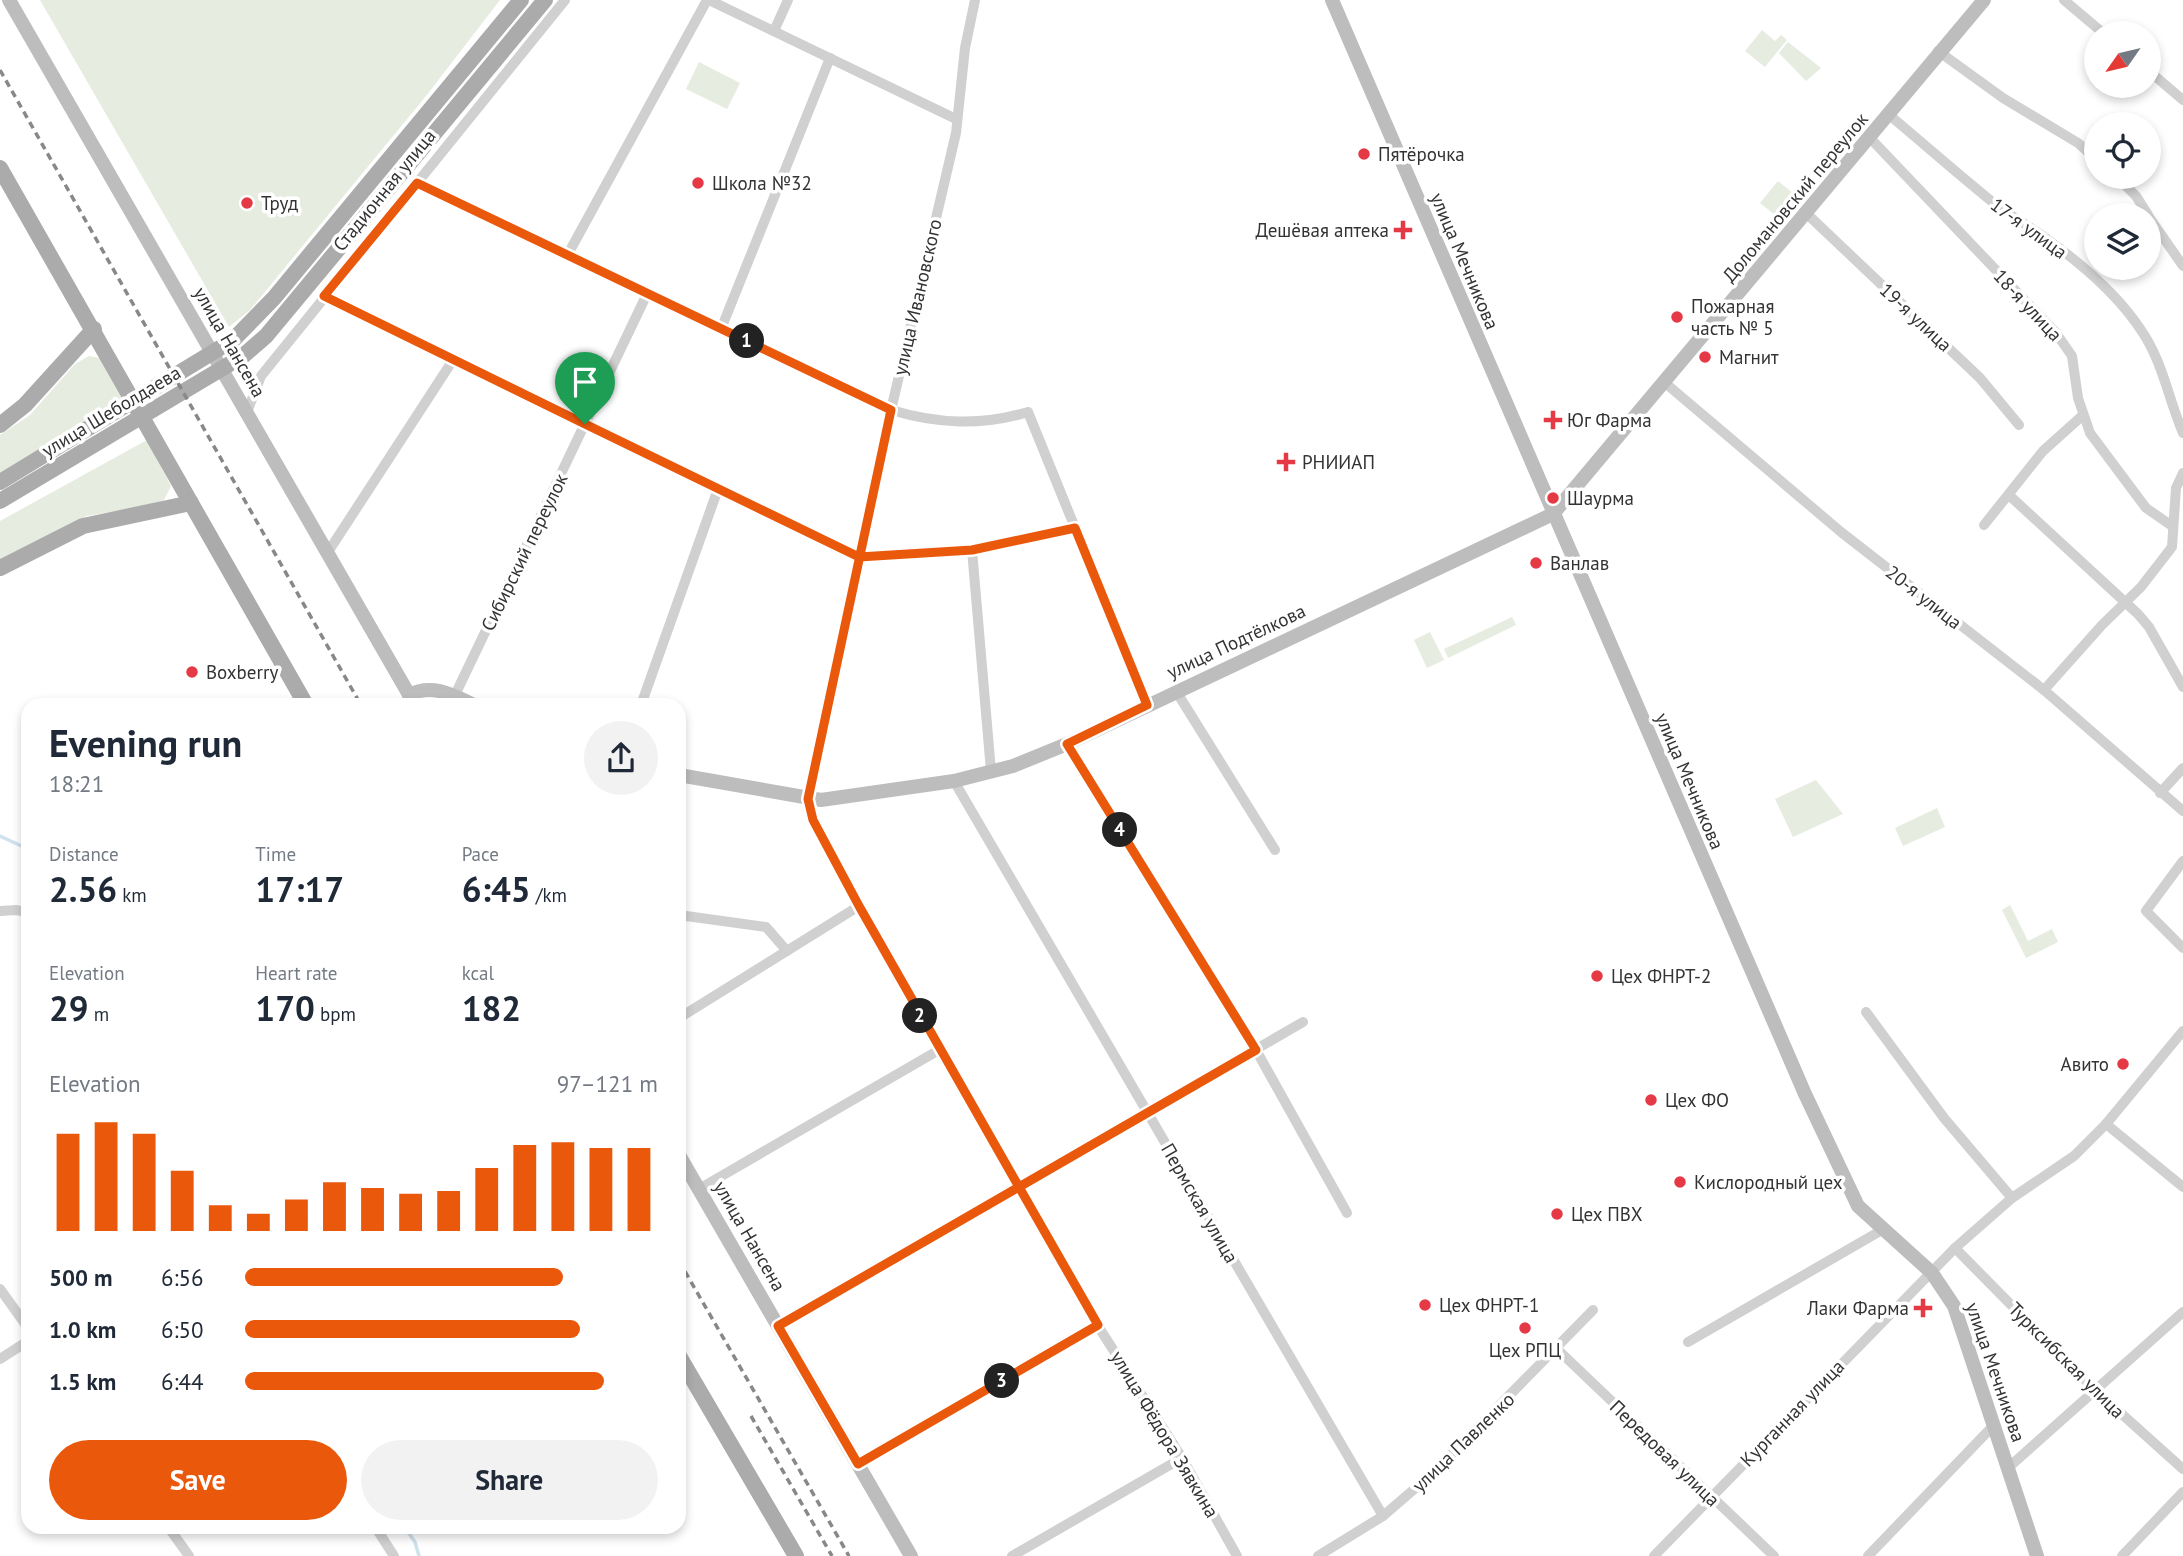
<!DOCTYPE html>
<meta charset="utf-8">
<style>
body{margin:0;font-family:"PT Sans",sans-serif;background:#f2f2f3;color:#1f2937;height:100vh;display:flex;flex-direction:column;font-size:26px;white-space:nowrap}
*{box-sizing:border-box;margin:0}
p{font-size:23px;color:#747a83}
.icon{flex:none;width:38px;height:38px;fill:none;stroke:currentColor;stroke-width:2;stroke-linecap:round;stroke-linejoin:round}
.map{position:relative;flex:1;overflow:hidden}
.drawer{position:absolute;left:21px;top:698px;width:665px;height:836px;display:flex;flex-direction:column;background:#fff;border-radius:21px;box-shadow:0 4px 10px #0003}
.drawer>*{flex:none}
.needle{width:46px;rotate:236deg}
.controls{position:absolute;left:2084px;top:21px;display:grid;gap:14px}
.controls a{display:grid;place-items:center;width:77px;height:77px;border-radius:50%;background:#fff;box-shadow:0 4px 10px #0003;font-size:35px}
.pin{position:absolute;display:grid;place-items:center;width:60px;height:60px;color:#fff;margin:-72px -30px;border-radius:50% 50% 50% 0;rotate:-45deg;box-shadow:0 0 7px #0007}
.pin .icon{rotate:45deg}
.km{position:absolute;width:35px;height:35px;margin:-18px;border-radius:50%;background:#222;color:#fff;font-size:19px;line-height:35px;text-align:center}
.round{display:grid;place-items:center;flex:none;width:74px;height:74px;border-radius:37px;background:#f2f2f3}
.headline{display:flex;align-items:center;justify-content:space-between;height:119px;padding:0 28px}
h1{font-size:38px;font-weight:600;line-height:52px}
.figures{display:grid;grid-template-columns:repeat(3,1fr);gap:10px;height:119px;padding:7px 28px}
.figures div{display:grid;align-content:center}
.figures b{font-size:35px;font-weight:600}
.figures small{font-size:19px;font-weight:400}
.figures p{font-size:19px}
.chart{height:196px;padding:14px 28px}
.chart p{display:flex;justify-content:space-between}
.chart svg{width:100%;height:126px;margin-top:7px;stroke:#ea580c;stroke-width:6}
.cta{display:flex;gap:14px;margin-top:auto;padding:14px 28px}
.cta a{flex:1;height:80px;border-radius:42px;background:#ea580c;color:#fff;font-size:28px;font-weight:600;line-height:80px;text-align:center}
.cta a+a{background:#f2f2f3;color:#1f2937}
ul{padding:0 28px;list-style:none;font-size:23px}
li{display:grid;grid-template-columns:112px 84px 1fr;align-items:center;height:52px}
li i{height:18px;border-radius:9px;background:#ea580c}
.map>svg:first-child{display:block}
.green{fill:#e6ecdf}
.lines{fill:none;stroke-linecap:round;stroke-linejoin:round}
.stream{stroke:#cfe2ee;stroke-width:3.5}
.street{stroke:#d0d0d0;stroke-width:10}
.secondary{stroke:#bdbdbd;stroke-width:14}
.primary{stroke:#ababab;stroke-width:16}
.rail{stroke:#888;stroke-width:3.5;stroke-dasharray:7 5;stroke-linecap:butt}
.route-casing{stroke:#fff;stroke-width:14}
.route{stroke:#ea580c;stroke-width:9}
.poi-dot{fill:#e63946;stroke:#fff;stroke-width:2.5}
.labels{text-anchor:middle;stroke-width:7;stroke-linejoin:round;paint-order:stroke}
.poi-label{font-size:19px;fill:#333;stroke:#fff;text-anchor:start}
.street-label{font-size:19px;fill:#333;stroke:#fff}
</style>
<div class="map">
<svg width="2183" height="1556" viewBox="0 0 2183 1556">
<rect width="100%" height="100%" fill="#fff"/>
<g class="green">
<path d="M40 0H500L426 96 250 310 229 327Z"/>
<path d="M1762 30 1775 41 1781 35 1787 40 1765 67 1745 51Z"/>
<path d="M1788 42 1821 68 1806 81 1779 53Z"/>
<path d="M699 62 740 83 727 109 686 89Z"/>
<path d="M1778 181 1794 194 1776 216 1760 203Z"/>
<path d="M89 356 100 358 126 403 0 476V435L30 415 75 364Z"/>
<path d="M147 440 171 486 164 500 146 506 87 516 0 559V521Z"/>
<path d="M1512 617 1516 625 1448 658 1444 649Z"/>
<path d="M1430 632 1444 660 1427 668 1414 640Z"/>
<path d="M1816 780 1843 814 1793 837 1775 799Z"/>
<path d="M1937 808 1945 827 1903 846 1895 828Z"/>
<path d="M2010 905 2028 941 2052 929 2058 942 2026 958 2002 910Z"/>
</g>
<g class="lines">
<g class="stream">
<path d="M0 836 28 849"/>
<path d="M405 1528 415 1542 419 1556"/>
</g>
<g class="street">
<path d="M709 0 956 119"/>
<path d="M975 0 965 48 956 133 891 410 808 799 813 820 939 1050 1098 1326 1182 1458 1237 1556"/>
<path d="M2064 0 2103 33"/>
<path d="M774 31 788 0"/>
<path d="M1938 51 2003 98 2078 143 2096 159"/>
<path d="M2149 71 2183 100"/>
<path d="M1888 114C1924 144 1959 175 1995 204 2010 216 2028 225 2044 237 2078 261 2118 295 2141 330 2163 362 2168 398 2183 433"/>
<path d="M1870 138 2056 333 2072 356 2078 398 2090 433 2146 508 2172 526"/>
<path d="M2117 177 2136 196 2148 215"/>
<path d="M417 183 891 410C938 424 981 426 1028 412L1147 705"/>
<path d="M1806 213 1980 378 2019 425"/>
<path d="M2149 217 2183 266"/>
<path d="M567 256 707 0"/>
<path d="M324 296 859 557 972 550 1075 528"/>
<path d="M721 329 830 58"/>
<path d="M1664 382 1841 532 2044 690 2183 811"/>
<path d="M247 412 261 376 565 0"/>
<path d="M2010 496 2138 614 2149 627 2183 687"/>
<path d="M1984 525 2043 451 2082 416"/>
<path d="M972 550 991 771"/>
<path d="M328 552 453 360"/>
<path d="M2044 690 2102 625 2141 587 2172 547 2176 488 2183 473"/>
<path d="M1176 691 1275 850"/>
<path d="M455 695 647 294"/>
<path d="M641 705 718 489"/>
<path d="M1067 744 1256 1050 1347 1213"/>
<path d="M954 781 1383 1516"/>
<path d="M2160 793 2183 768"/>
<path d="M2183 861 2146 911 2183 948"/>
<path d="M0 911 17 910 28 913"/>
<path d="M679 915 766 927 787 951"/>
<path d="M1866 1012 1944 1118 2012 1198"/>
<path d="M679 1018 859 906"/>
<path d="M2106 1124 2183 1187"/>
<path d="M699 1189 939 1050"/>
<path d="M1955 1248 2095 1390 2183 1469"/>
<path d="M0 1289 28 1328"/>
<path d="M778 1326 1303 1022"/>
<path d="M1688 1342 1882 1230"/>
<path d="M1557 1349 1774 1556"/>
<path d="M0 1359 28 1341"/>
<path d="M858 1464 1098 1326"/>
<path d="M2009 1467 2183 1312"/>
<path d="M169 1528 189 1556"/>
<path d="M376 1528 394 1556"/>
<path d="M1012 1556 1182 1458"/>
<path d="M1318 1556 1383 1516 1433 1473 1593 1310"/>
<path d="M1654 1556 1955 1248 2012 1198 2074 1156 2106 1124 2183 1031"/>
<path d="M1868 1556 1994 1425"/>
<path d="M2122 1556 2183 1492"/>
</g>
<g class="secondary">
<path d="M9 0 415 705"/>
<path d="M1332 0 1805 1094 1858 1206 1932 1273 1954 1306 2037 1556"/>
<path d="M409 695C432 683 453 695 474 705"/>
<path d="M679 775 821 800 954 781 1013 766 1067 744 1553 514 1984 0"/>
<path d="M679 1155 911 1556"/>
</g>
<g class="primary">
<path d="M0 168 306 705"/>
<path d="M0 425 25 405 94 329"/>
<path d="M0 482 233 340 274 298 521 0"/>
<path d="M0 501 243 356 266 336 545 0"/>
<path d="M0 568 83 526 191 503"/>
<path d="M679 1356 796 1556"/>
</g>
<g class="rail">
<path d="M0 70 361 705"/>
<path d="M679 1261 849 1556"/>
<path d="M751 1416 832 1556"/>
</g>
</g>
<g class="lines">
<defs>
<path id="route" d="M585 424 324 296 417 183 891 410 808 799 813 820 859 906 1019 1187 778 1326 858 1464 1098 1325 1019 1187 1256 1050 1067 744 1147 705 1075 528 972 550 859 557 585 424"/>
</defs>
<use href="#route" class="route-casing"/>
<use href="#route" class="route"/>
</g>
<g class="poi-dot">
<circle cx="1364" cy="154" r="7"/>
<circle cx="698" cy="183" r="7"/>
<circle cx="247" cy="203" r="7"/>
<path d="M1399.5 219.5h7v7h7v7h-7v7h-7v-7h-7v-7h7z"/>
<circle cx="1677" cy="317" r="7"/>
<circle cx="1705" cy="357" r="7"/>
<path d="M1549.5 409.5h7v7h7v7h-7v7h-7v-7h-7v-7h7z"/>
<path d="M1282.5 451.5h7v7h7v7h-7v7h-7v-7h-7v-7h7z"/>
<circle cx="1553" cy="498" r="7"/>
<circle cx="1536" cy="563" r="7"/>
<circle cx="192" cy="672" r="7"/>
<circle cx="1597" cy="976" r="7"/>
<circle cx="2123" cy="1064" r="7"/>
<circle cx="1651" cy="1100" r="7"/>
<circle cx="1680" cy="1182" r="7"/>
<circle cx="1557" cy="1214" r="7"/>
<circle cx="1425" cy="1305" r="7"/>
<path d="M1919.5 1297.5h7v7h7v7h-7v7h-7v-7h-7v-7h7z"/>
<circle cx="1525" cy="1328" r="7"/>
</g>
<g class="labels">
<g class="poi-label">
<text x="1378" y="161">Пятёрочка</text>
<text x="712" y="190">Школа №32</text>
<text x="261" y="210">Труд</text>
<text x="1389" y="237" text-anchor="end">Дешёвая аптека</text>
<text x="1691" y="313">Пожарная<tspan x="1691" dy="22">часть № 5</tspan></text>
<text x="1719" y="364">Магнит</text>
<text x="1567" y="427">Юг Фарма</text>
<text x="1302" y="469">РНИИАП</text>
<text x="1567" y="505">Шаурма</text>
<text x="1550" y="570">Ванлав</text>
<text x="206" y="679">Boxberry</text>
<text x="1611" y="983">Цех ФНРТ-2</text>
<text x="2109" y="1071" text-anchor="end">Авито</text>
<text x="1665" y="1107">Цех ФО</text>
<text x="1694" y="1189">Кислородный цех</text>
<text x="1571" y="1221">Цех ПВХ</text>
<text x="1439" y="1312">Цех ФНРТ-1</text>
<text x="1909" y="1315" text-anchor="end">Лаки Фарма</text>
<text x="1525" y="1357" text-anchor="middle">Цех РПЦ</text>
</g>
<g class="street-label">
<text transform="translate(384 190) rotate(-51)" y="7">Стадионная улица</text>
<text transform="translate(1795 197) rotate(-50)" y="7">Доломановский переулок</text>
<text transform="translate(2029 228) rotate(36)" y="7">17-я улица</text>
<text transform="translate(1465 261) rotate(67)" y="7">улица Мечникова</text>
<text transform="translate(917 297) rotate(-77)" y="7">улица Ивановского</text>
<text transform="translate(2028 305) rotate(47)" y="7">18-я улица</text>
<text transform="translate(1916 317) rotate(43)" y="7">19-я улица</text>
<text transform="translate(230 342) rotate(60)" y="7">улица Нансена</text>
<text transform="translate(111 411) rotate(-31)" y="7">улица Шеболдаева</text>
<text transform="translate(524 552) rotate(-64)" y="7">Сибирский переулок</text>
<text transform="translate(1924 597) rotate(38)" y="7">20-я улица</text>
<text transform="translate(1236 641) rotate(-25)" y="7">улица Подтёлкова</text>
<text transform="translate(1690 781) rotate(67)" y="7">улица Мечникова</text>
<text transform="translate(1200 1203) rotate(60)" y="7">Пермская улица</text>
<text transform="translate(750 1236) rotate(60)" y="7">улица Нансена</text>
<text transform="translate(2067 1360) rotate(45)" y="7">Турксибская улица</text>
<text transform="translate(1996 1372) rotate(71)" y="7">улица Мечникова</text>
<text transform="translate(1792 1413) rotate(-46)" y="7">Курганная улица</text>
<text transform="translate(1165 1434) rotate(59)" y="7">улица Фёдора Зявкина</text>
<text transform="translate(1463 1442) rotate(-44)" y="7">улица Павленко</text>
<text transform="translate(1665 1453) rotate(44)" y="7">Передовая улица</text>
</g>
</g>
</svg>
<div class="controls">
<a><svg class="needle" viewBox="-14 -14 28 28"><path d="M0-13l5 13h-10z" fill="#e53935"/><path d="M0 13l5-13h-10z" fill="#747a83"/></svg></a>
<a><svg class="icon" aria-label="locate" viewBox="0 0 24 24"><circle cx="12" cy="12" r="6"/><path d="M12 2v4M12 18v4M2 12h4M18 12h4"/></svg></a>
<a><svg class="icon" aria-label="layers" viewBox="0 0 24 24"><path d="M12 4l9 5-9 5-9-5zM3 14l9 5 9-5"/></svg></a>
</div>
<div class="pin" style="left:585px;top:424px;background:#1e9e55"><svg class="icon" aria-label="arrive" viewBox="0 0 24 24"><path d="M6 21V4h12l-3 4 3 4H6"/></svg></div>
<b class="km" style="left:747px;top:341px">1</b>
<b class="km" style="left:920px;top:1016px">2</b>
<b class="km" style="left:1002px;top:1381px">3</b>
<b class="km" style="left:1120px;top:830px">4</b>
<section class="drawer">
<div class="headline"><div><h1>Evening run</h1><p>18:21</p></div><a class="round"><svg class="icon" aria-label="share" viewBox="0 0 24 24"><path d="M12 15V3M7 8l5-5 5 5M5 13v7h14v-7"/></svg></a></div>
<div class="figures">
<div><p>Distance</p><b>2.56<small> km</small></b></div>
<div><p>Time</p><b>17:17</b></div>
<div><p>Pace</p><b>6:45<small> /km</small></b></div>
</div>
<div class="figures">
<div><p>Elevation</p><b>29<small> m</small></b></div>
<div><p>Heart rate</p><b>170<small> bpm</small></b></div>
<div><p>kcal</p><b>182</b></div>
</div>
<div class="chart"><p><span>Elevation</span>97–121 m</p>
<svg viewBox="0 0 160 44" preserveAspectRatio="none"><path d="M5 44V10M15 44V6M25 44V10M35 44V23M45 44V35M55 44V38M65 44V33M75 44V27M85 44V29M95 44V31M105 44V30M115 44V22M125 44V14M135 44V13M145 44V15M155 44V15"/></svg>
</div>
<ul>
<li><b>500 m</b>6:56<i style="width:77%"></i></li>
<li><b>1.0 km</b>6:50<i style="width:81%"></i></li>
<li><b>1.5 km</b>6:44<i style="width:87%"></i></li>
</ul>
<div class="cta"><a>Save</a><a>Share</a></div>
</section>
</div>
